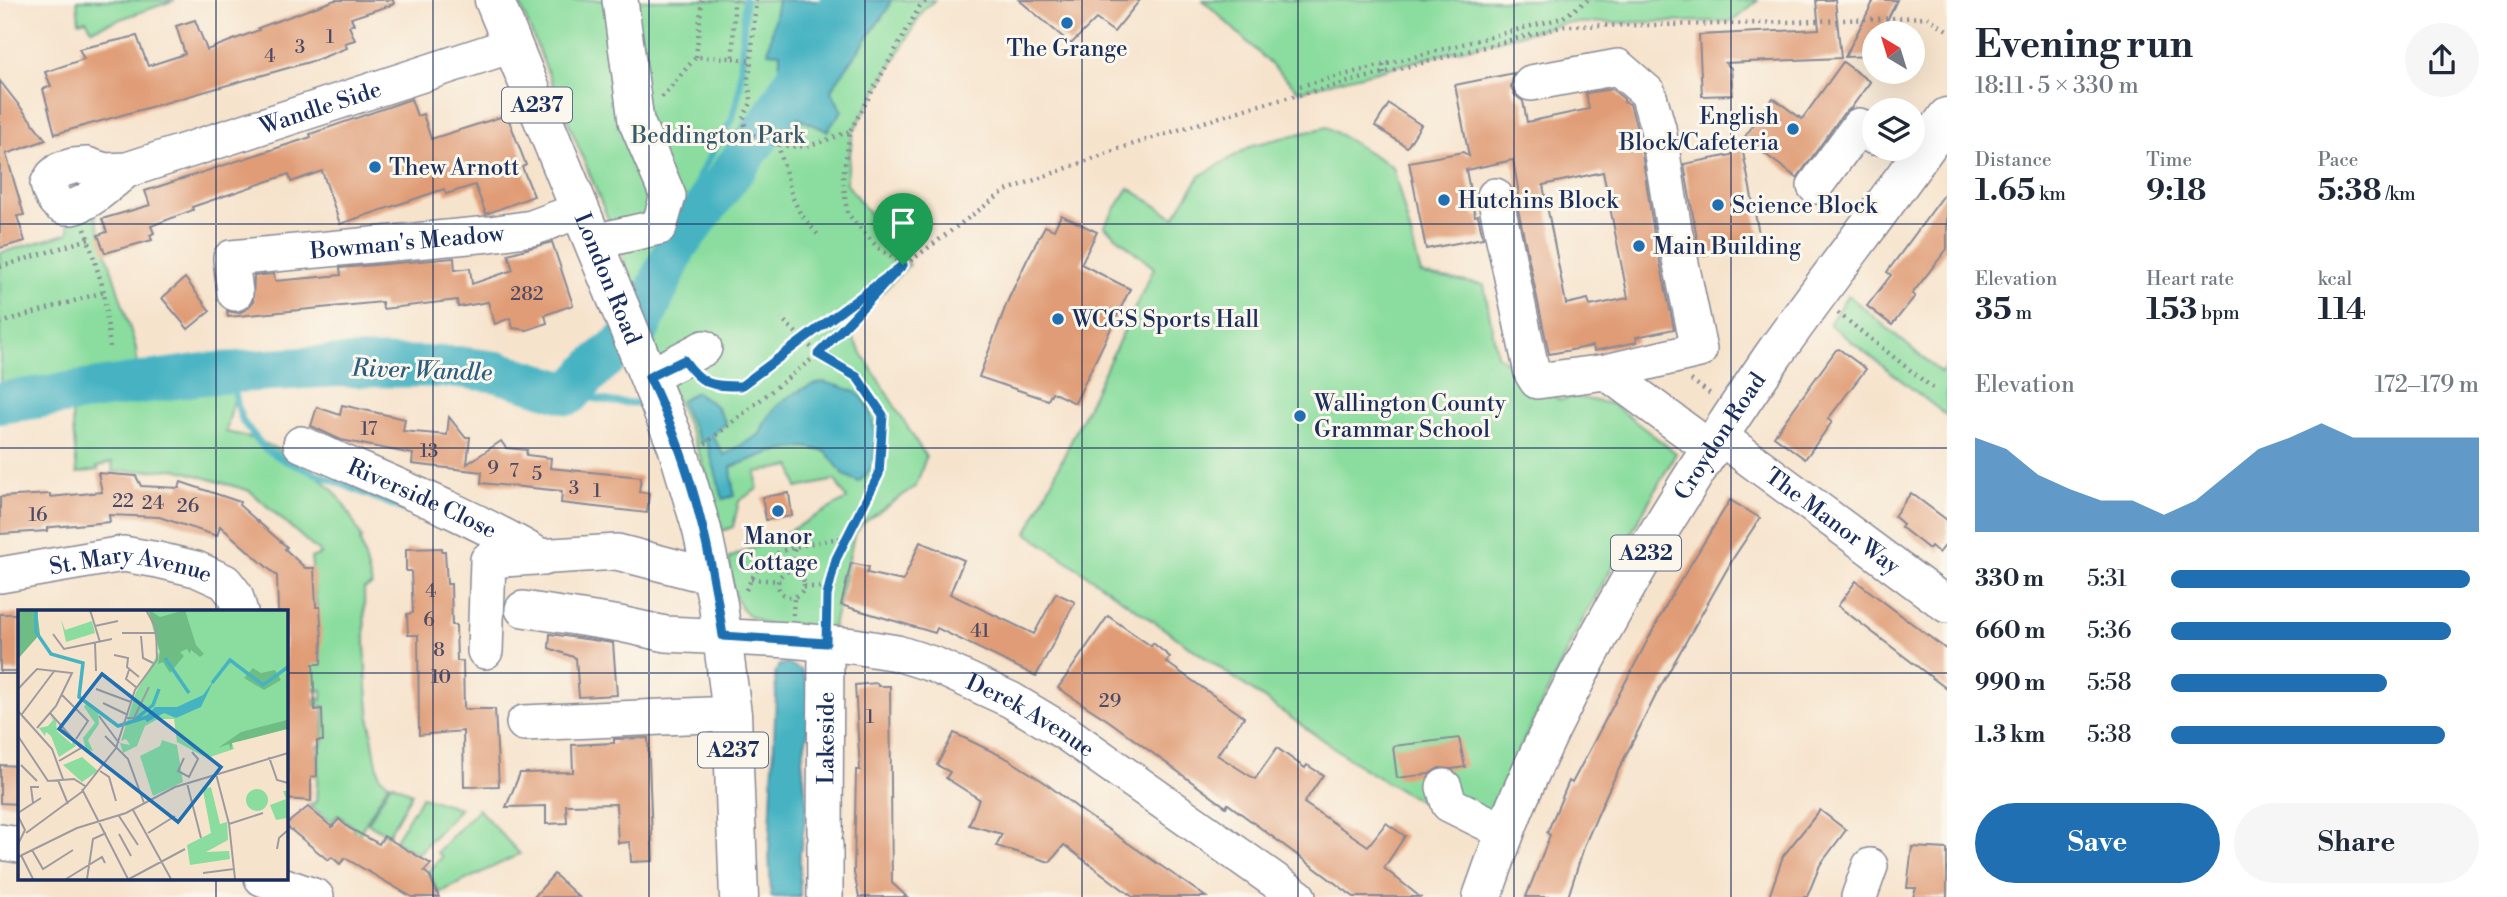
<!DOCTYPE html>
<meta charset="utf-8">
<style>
body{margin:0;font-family:"Libre Bodoni",serif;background:#f6f6f7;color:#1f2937;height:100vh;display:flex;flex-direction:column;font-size:26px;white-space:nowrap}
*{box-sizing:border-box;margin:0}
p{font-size:23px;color:#747a83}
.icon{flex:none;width:38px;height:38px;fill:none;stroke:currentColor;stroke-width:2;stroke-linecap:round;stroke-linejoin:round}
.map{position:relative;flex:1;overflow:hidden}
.drawer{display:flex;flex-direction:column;background:#fff;width:560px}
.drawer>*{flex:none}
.needle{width:46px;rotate:322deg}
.controls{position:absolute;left:1862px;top:21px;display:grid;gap:14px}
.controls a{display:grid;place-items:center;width:63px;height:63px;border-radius:50%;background:#fff;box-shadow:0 7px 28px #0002;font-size:35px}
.pin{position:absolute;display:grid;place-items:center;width:60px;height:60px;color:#fff;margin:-72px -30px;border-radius:50% 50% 50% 0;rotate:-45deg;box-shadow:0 0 7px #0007}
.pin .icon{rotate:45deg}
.round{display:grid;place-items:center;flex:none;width:74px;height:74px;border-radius:37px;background:#f6f6f7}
.summary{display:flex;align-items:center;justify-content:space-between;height:119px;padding:0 28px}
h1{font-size:38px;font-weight:700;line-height:52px}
.metrics{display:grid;grid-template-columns:repeat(3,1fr);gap:10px;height:119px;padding:7px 28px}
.metrics div{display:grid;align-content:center}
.metrics b{font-size:30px;font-weight:700}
.metrics small{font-size:19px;font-weight:400}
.metrics p{font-size:19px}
.chart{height:196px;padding:14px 28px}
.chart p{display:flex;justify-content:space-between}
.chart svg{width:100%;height:126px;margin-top:7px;fill:#1f6fb2;opacity:.7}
.button{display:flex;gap:14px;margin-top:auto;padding:14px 28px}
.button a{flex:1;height:80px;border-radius:42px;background:#1f6fb2;color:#fff;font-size:28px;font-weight:700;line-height:80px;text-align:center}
.button a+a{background:#f6f6f7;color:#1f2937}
ul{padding:0 28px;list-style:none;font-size:23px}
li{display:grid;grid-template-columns:112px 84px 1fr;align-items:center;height:52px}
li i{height:18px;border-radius:9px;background:#1f6fb2}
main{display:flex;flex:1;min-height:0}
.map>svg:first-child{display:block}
.green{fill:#8add9e;stroke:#52867e;stroke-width:2}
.water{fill:#46b3c2;stroke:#307190;stroke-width:2}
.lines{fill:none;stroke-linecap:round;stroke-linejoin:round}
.stream{stroke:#46b3c2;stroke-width:7}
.river{stroke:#46b3c2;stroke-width:42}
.building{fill:#e09c76;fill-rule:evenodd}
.minor-casing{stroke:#888995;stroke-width:38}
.major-casing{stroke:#888995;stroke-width:41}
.highway-casing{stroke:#888995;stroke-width:41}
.path{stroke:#888995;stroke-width:4.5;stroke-dasharray:2 5;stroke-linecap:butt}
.minor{stroke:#fff;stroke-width:35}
.major{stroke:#fff;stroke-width:38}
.highway{stroke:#fff;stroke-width:38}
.route-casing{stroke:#fff;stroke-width:14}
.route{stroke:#1f6fb2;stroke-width:9}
.grid{fill:none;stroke:#1b2f5e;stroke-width:2;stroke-opacity:0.55}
.poi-dot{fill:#1f6fb2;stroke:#fbf7ec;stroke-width:2.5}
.labels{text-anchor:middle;stroke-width:6;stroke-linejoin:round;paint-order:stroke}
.number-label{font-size:19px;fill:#4c4a64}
.shield{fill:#fbf7ec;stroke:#5e6b89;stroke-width:2}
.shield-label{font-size:21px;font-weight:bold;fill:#1b2f5e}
.poi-label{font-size:23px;fill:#1b2f5e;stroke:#fbf7ec;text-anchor:start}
.street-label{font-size:23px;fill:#1b2f5e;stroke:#fbf7ec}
.park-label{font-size:23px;fill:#375a6e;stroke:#fbf7ec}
.water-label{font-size:24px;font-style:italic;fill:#2a5d81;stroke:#fbf7ec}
.inset-river{fill:none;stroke:#46b3c2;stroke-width:3.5}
.inset-road{fill:none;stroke:#9e9ba0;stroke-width:2}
.view{fill:#1f6fb2;fill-opacity:0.15;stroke:#1f6fb2;stroke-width:3.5}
.inset-edge{fill:none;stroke:#1b2f5e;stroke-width:3.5}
</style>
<main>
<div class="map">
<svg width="1947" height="897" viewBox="0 0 1947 897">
<rect width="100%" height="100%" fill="#fbf7ec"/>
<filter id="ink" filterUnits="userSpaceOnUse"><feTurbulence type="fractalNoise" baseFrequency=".0143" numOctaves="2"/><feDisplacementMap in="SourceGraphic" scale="14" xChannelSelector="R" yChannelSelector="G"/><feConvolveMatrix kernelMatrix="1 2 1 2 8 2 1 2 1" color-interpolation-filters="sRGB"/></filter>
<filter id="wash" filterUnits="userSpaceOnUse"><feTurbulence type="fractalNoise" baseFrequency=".00686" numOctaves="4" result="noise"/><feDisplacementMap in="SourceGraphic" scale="28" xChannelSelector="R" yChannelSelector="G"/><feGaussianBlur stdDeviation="1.57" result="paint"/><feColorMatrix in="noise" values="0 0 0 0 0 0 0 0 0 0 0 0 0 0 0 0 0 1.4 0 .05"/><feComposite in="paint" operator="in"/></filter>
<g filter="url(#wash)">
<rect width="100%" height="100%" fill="#f6e3cc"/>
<g class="green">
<path d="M77 0H175L92 29 86 20 79 22Z"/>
<path d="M518 0H935L924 9 853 132 846 183 909 265 847 329 926 457 916 486 862 524 854 536 831 635C803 633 749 629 737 601 731 588 731 571 729 558L780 536 847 499 835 480 797 488 792 466 756 472 757 489 739 501 733 527 722 531 705 470 692 435 663 371 611 226Z"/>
<path d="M1203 0H1758L1733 21 1565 23 1299 91Z"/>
<path d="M1327 127 1393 167 1421 274 1484 285 1497 355 1559 400 1575 397 1612 404 1676 453 1576 632 1503 785 1477 833 1367 771 1027 533 1154 268 1104 226 1129 188 1174 217 1200 176 1253 145Z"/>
<path d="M94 212 136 348 137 364 0 383V253L69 233 68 222Z"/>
<path d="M1848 295 1941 373 1947 366V416L1829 324Z"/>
<path d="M237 387 226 432C261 438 286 452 314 473 322 480 331 487 338 496 348 509 355 524 362 539L360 540 372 585 364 589C365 651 365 716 380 777L389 783 358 836 353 831 354 828 338 815 331 822 309 805 316 802 319 745 323 744 324 706H315V699L322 700V690H308L307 661 320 633 311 558 321 554 250 491 176 469 113 472 112 462 97 467 98 470 77 473 71 404 142 394Z"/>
<path d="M391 783 412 793 388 835 368 823Z"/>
<path d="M422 797 460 808 418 854 395 840Z"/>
<path d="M478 809 520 854 439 893 428 872 442 857 437 852Z"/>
</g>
<g class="water">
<path d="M778 0H891L887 10 831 90 842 111 827 131 787 113 771 120 767 91 779 85 780 53 768 52Z"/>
<path d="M823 382C834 385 846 387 855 392 876 402 879 451 870 469 868 474 863 478 859 482L844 475 826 452 806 447 772 452 731 467 734 496 723 499 706 439 701 443 680 401 696 392 716 406 726 423 712 435 724 455 760 434C769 405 795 389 823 382Z"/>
<path d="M787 663 801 670 809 688 811 716 802 759 807 807 800 853V897H771L769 852 776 696 775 674 779 665Z"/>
</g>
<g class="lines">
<g class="stream">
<path d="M676 247 700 174 732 120 740 87 745 0"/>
<path d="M231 374 238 407 243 422 265 449 286 461 405 510"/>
<path d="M570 394 614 402 648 404"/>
</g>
<path class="river" d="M0 403 204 374 338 366 458 367 498 372 570 394 596 366 638 331 676 247 771 120 843 0"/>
</g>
<g id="blocks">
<g class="building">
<path d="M335 0H393L394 4 351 18 354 24 349 26 355 40 345 43 347 48 316 60 55 134 43 89 51 86 45 72 84 59 79 49 137 36 148 66 185 54 176 26 195 20 207 50 259 30 258 28Z"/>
<path d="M1019 0H1140L1114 32 1096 19 1071 44Z"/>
<path d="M1816 0H1835L1841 58 1725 63 1731 68 1733 95 1702 96 1699 35 1819 29Z"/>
<path d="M1874 0H1897L1881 33H1874V56L1845 57Z"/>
<path d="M1843 62 1870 82 1851 108 1843 114 1797 178 1744 138 1773 98 1802 119Z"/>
<path d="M1514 73 1511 87 1515 95 1523 101 1527 122 1589 109 1586 93 1612 89 1624 99V102L1630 104 1640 140 1654 234 1674 329 1636 337 1637 342 1594 351 1593 346 1549 354 1515 195 1519 194 1513 160 1466 170 1475 216 1478 215 1483 238 1426 249 1409 162 1463 152 1469 156 1455 85ZM1603 172 1628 298 1590 306 1588 299 1566 304 1543 185Z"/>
<path d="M0 81 46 140 6 154 24 215 17 216 25 241 0 248Z"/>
<path d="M411 99 417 116 423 114 431 139 507 115 526 165 522 167 534 196 486 214 475 185 446 194 444 189 340 224 322 171 291 182 289 174 192 207 193 210 151 226 154 233 150 235 152 240 105 253 98 235 107 232 102 219 150 205 145 191 311 137 310 134Z"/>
<path d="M1389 104 1421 125 1407 147 1375 126Z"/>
<path d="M1741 142 1761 244 1700 256 1684 164 1731 155Z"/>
<path d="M1947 191V249L1912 294 1915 296 1892 325 1867 306 1891 275 1887 272Z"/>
<path d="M1061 215 1097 232 1081 264 1130 289 1075 403 1052 392 1048 400 979 377 1008 300 1027 260 1045 226 1054 230Z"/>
<path d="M552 242 573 305 545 315 547 323 527 330 513 328 510 318 495 324 488 302 458 307 457 300 383 309 382 302 228 317 227 311 238 313 246 310 253 302 254 276 274 274 275 281 341 275 340 268 454 258 455 270 470 268 472 284 513 270 508 254Z"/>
<path d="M185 278 210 311 188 329 162 298Z"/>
<path d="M1839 349 1866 369 1828 419 1832 422 1805 459 1774 436 1836 350Z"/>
<path d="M342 405 405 419 403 431 447 435 449 417 465 437H470L467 464 501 441 506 448 527 450 526 455 551 458 550 468 641 477 639 492 649 493 647 513 561 503 562 491 481 483 482 472 412 464 413 454 341 440 311 426 317 407 340 415Z"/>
<path d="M98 473 136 476 141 486 179 488 181 482 240 502 239 505 287 547 285 549 305 568H314L316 607H320L322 640 321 664H313L315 710 322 709 323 741H317V776L311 777V801L285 799V612H278L277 576 220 526 217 536 159 517 109 515 110 522 52 527 47 528V531L0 534V497L50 494V497L102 492Z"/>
<path d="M789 493 792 516 766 520 762 497Z"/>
<path d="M1911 493 1947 520V543L1939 553 1931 546 1929 549 1901 527 1903 524 1894 516Z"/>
<path d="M1730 500 1760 518 1734 557 1659 689 1608 791 1585 844 1568 897H1526L1550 835 1547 833 1569 781 1572 783 1670 598Z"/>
<path d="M920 542 964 560 950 594 1034 634 1056 593 1075 602 1036 676 937 628 935 633 841 605 851 563 869 567 867 573 903 581Z"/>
<path d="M442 548V551H445L447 584H451L452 625H456L457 661H463L464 709H495L499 786 464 787 463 731 419 735 418 635H408L407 614 413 613 411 571H406V549Z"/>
<path d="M1856 581 1947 650V689L1838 606Z"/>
<rect x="0" y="614" width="19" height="57"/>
<path d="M1108 616 1151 646 1153 643 1170 657 1166 662 1244 717 1217 755 1255 779 1277 748 1305 768 1307 765 1323 775 1304 803 1368 846 1386 823 1405 836 1384 868 1420 897H1354L1228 804 1226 807 1109 721 1058 688Z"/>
<path d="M550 634 613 643 617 695 579 697 576 658 549 648Z"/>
<path d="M877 683 878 686H890L892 883 907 897H859L854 873 856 770H860L855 685Z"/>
<path d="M954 733 1008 759 1044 782 1083 812 1206 897H1133L1064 845 1050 862 996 846 1002 834 969 825 979 799 946 778 950 772 937 765Z"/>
<path d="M648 738 653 861 631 862 630 842 618 843 616 804 566 805 567 823 546 824V806L506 807 520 773 573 772 572 745 614 743V739Z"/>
<path d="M1459 738 1465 767 1452 769 1439 768 1429 774 1397 778 1393 746Z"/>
<path d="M0 765 19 766V804L0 803Z"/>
<path d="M308 807 332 827 339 819 349 828 379 844 384 836 431 864 424 871 430 876 439 897H412L345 858 340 864 332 857 328 860 285 825Z"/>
<path d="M1820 810 1846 830 1820 865 1807 897H1769L1783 856Z"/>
<path d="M1912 847 1947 849V897H1913L1916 888H1907Z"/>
<path d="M554 874 579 897H534Z"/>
</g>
</g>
</g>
<g filter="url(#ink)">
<use href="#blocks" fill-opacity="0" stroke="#888995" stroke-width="2"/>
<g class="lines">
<defs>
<g id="minor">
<path id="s1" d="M127 170C104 186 61 236 48 184L53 176 60 170 73 166 87 165 105 171 127 170 512 45"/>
<path d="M1815 186 1859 126 1874 137"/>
<path d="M1495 196 1532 373 1537 381 1606 372 1699 350 1674 230 1658 128 1648 93 1618 67 1531 83"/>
<path d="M594 247 611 238 659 227 668 196 636 121 620 0"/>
<path id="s2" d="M235 293 231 258 490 234 532 228 580 210"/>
<path d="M1606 372 1711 449"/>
<path d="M649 377 704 348"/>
<path id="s3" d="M1719 436 1947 605"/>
<path id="s4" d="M301 444C382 480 467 513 543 558"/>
<path id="s5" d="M0 575 123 554 158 560 196 569 225 582 235 595 240 612"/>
<path id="s6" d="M523 609 620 624 666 634 790 640 854 646 897 653 935 665 1011 700 1066 733 1298 897"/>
<path d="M485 651 488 560 617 552 694 572 712 570"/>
<path d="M524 723 732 714"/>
<path d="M1444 787 1449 804 1505 832"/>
<path id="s7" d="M825 832 826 643"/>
<path d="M0 842 19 845"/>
<path d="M825 845V897"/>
<path d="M262 878 316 897"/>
<path d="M1859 897 1870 866"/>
</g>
<g id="major">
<path id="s8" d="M494 0 677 446 702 530 718 604 732 714 739 897"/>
</g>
<g id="highway">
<path id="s9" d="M1482 897C1494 864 1505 830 1519 798 1587 643 1676 496 1772 357 1829 276 1891 199 1947 117"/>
</g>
</defs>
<use href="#minor" class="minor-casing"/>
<use href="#major" class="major-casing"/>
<use href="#highway" class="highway-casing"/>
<g class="path">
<path d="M756 0 750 70C745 82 751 90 751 102 750 108 743 113 744 121 746 141 788 149 804 146 820 144 836 136 850 131"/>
<path d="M696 57 702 0"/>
<path d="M733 58 751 61"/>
<path d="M1384 74 1383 65 1562 18 1588 0"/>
<path d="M1300 86 1383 65"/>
<path d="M662 97 696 57 733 58 734 0"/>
<path d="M778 144 792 196 800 213 818 235"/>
<path d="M85 229 104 292 110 348"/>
<path d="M903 265 877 247 847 213 843 178 850 131 920 6 927 0"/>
<path d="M0 267 89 239"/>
<path d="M1838 313 1934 389"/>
<path d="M0 323 104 292"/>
<path d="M701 380 715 386H741L1005 191 1124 147 1252 107 1565 26 1729 24 1927 17 1947 30"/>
<path d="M1691 380 1712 395"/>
<path d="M705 444 818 354 781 318"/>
<circle cx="791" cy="584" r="13"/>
<path d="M794 572V546"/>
<path d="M751 579 780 581"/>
<path d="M804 587H829"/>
<path d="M746 590C762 555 778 550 813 543 824 541 835 538 846 538"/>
<path d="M793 615 794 597"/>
<path d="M826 616 827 596 836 559 879 474 883 415 857 377 818 354 892 276"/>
</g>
<use href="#minor" class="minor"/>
<use href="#major" class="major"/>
<use href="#highway" class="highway"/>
</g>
</g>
<g class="lines" filter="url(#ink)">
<defs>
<path id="route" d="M903 265 818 354 857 377 883 415 879 474 836 559 829 587 827 596 826 643 723 636C711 549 689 457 649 377L684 360C702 385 710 386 741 386Z"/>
</defs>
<use href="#route" class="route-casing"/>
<use href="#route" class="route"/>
</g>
<path class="grid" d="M216 0V612M433 0V897M649 0V897M865 0V897M1082 0V897M1298 0V897M1514 0V897M1731 0V897M0 224H1947M0 448H1947M0 673H19M285 673H1947M216 878V897"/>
<g class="poi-dot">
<circle cx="1067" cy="23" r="7"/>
<circle cx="1793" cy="129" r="7"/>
<circle cx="375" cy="167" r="7"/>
<circle cx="1444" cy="200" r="7"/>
<circle cx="1718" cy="205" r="7"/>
<circle cx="1639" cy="246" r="7"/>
<circle cx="1058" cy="319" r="7"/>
<circle cx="1300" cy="416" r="7"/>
<circle cx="778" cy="511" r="7"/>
</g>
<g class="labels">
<g class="number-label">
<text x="330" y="43">1</text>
<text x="300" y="53">3</text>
<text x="270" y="62">4</text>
<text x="527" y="300">282</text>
<text x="369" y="435">17</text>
<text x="429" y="457">13</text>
<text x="493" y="474">9</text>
<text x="514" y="477">7</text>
<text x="537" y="480">5</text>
<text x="574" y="494">3</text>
<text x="597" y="497">1</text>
<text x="123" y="507">22</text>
<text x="153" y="509">24</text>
<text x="188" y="512">26</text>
<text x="38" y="521">16</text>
<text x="431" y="597">4</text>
<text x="429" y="626">6</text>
<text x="980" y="637">41</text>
<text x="439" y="656">8</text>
<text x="441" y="683">10</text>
<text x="1110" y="707">29</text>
<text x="870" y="723">1</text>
</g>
<g class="shield">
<rect x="502" y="87.5" width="70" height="35" rx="5"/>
<rect x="1611" y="535.5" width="70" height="35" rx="5"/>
<rect x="698" y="732.5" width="70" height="35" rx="5"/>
</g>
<g class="shield-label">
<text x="537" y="112">A237</text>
<text x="1646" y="560">A232</text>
<text x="733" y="757">A237</text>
</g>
<g class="poi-label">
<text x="1067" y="56" text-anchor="middle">The Grange</text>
<text x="1779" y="124" text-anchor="end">English<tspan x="1779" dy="26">Block/Cafeteria</tspan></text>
<text x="389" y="175">Thew Arnott</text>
<text x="1458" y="208">Hutchins Block</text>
<text x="1732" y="213">Science Block</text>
<text x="1653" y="254">Main Building</text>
<text x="1072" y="327">WCGS Sports Hall</text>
<text x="1314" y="411">Wallington County<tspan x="1314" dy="26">Grammar School</tspan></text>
<text x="778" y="544" text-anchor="middle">Manor<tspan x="778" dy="26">Cottage</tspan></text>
</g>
<g class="street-label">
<text dy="8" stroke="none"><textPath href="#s1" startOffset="394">Wandle Side</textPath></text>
<text dy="8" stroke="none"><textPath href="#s2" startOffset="212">Bowman's Meadow</textPath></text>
<text dy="8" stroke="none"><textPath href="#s8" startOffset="301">London Road</textPath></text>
<text dy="8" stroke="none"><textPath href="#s9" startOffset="520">Croydon Road</textPath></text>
<text dy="8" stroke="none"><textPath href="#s4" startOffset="133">Riverside Close</textPath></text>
<text dy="8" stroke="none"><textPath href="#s3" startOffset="142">The Manor Way</textPath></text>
<text dy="8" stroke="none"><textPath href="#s5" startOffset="133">St. Mary Avenue</textPath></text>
<text dy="8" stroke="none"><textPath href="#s6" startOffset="525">Derek Avenue</textPath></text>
<text dy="8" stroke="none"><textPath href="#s7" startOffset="94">Lakeside</textPath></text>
</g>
<g class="park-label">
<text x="718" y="143">Beddington Park</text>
</g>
<g class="water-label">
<text transform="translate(422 370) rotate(2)" y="8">River Wandle</text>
</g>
</g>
<g transform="translate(18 610)">
<rect width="270" height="270" fill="#f6e3cc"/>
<path d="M130 0H269V119L214 133 216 139 189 148 159 132 156 109H140L127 116 119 136 105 143 102 133 112 135 108 129 103 131 118 82 141 42ZM43 9 47 20 74 11 77 23 48 32ZM69 92 80 99 81 114 70 130 75 141 68 140 65 128 77 113 66 97ZM32 106 38 111 39 121 54 134 55 129 58 136 41 147 33 126 28 122 27 126 21 118 30 116 35 110ZM144 130 159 135 165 172 135 186 122 146 142 136ZM64 147 80 161 64 172 45 155ZM183 170 185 179 193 177 202 214 209 212 210 230 188 242 211 241 212 249 172 255 169 235 193 223ZM228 190a11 11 0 1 1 22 0a11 11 0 1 1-22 0ZM265 181H269V208L258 210 252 195 268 189Z" fill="#8add9e"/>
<path d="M0 0H19L22 24 0 49ZM131 0 142 7 167 0 178 35 186 44 182 47 173 40 172 44 169 39 162 42 166 46 152 63 145 52 140 54 142 42ZM235 58 243 63 257 60 263 70 246 80 226 68ZM269 110V119L214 133 213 140 211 134 200 138 223 122Z" fill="#6fbc85"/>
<path d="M196 70 183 97 158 108 146 103 129 112 126 108 137 97H159L185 85Z" fill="#46b3c2"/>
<path class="inset-river" d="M18 0V22L33 44 65 53 61 87 100 116 129 107M147 48 171 83M194 73 212 50 245 75 270 57M114 112 135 95 141 79"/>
<path class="inset-road" d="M72 0 82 32M77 16 100 11M104 23H139M35 24 46 39 94 29M123 26 125 48 135 53M77 33 78 61M96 45 110 48 109 57 121 67M111 60 108 69 119 78M0 79 19 59 54 63 38 96 19 118M84 81 78 79 113 92M44 85 70 111 58 129M85 93 110 105M0 101 34 139 45 169M32 103 63 138 41 151M4 104 37 60M81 106 101 133M109 108H116L131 77M0 126 30 171 56 169 67 176M87 126 110 149 126 193M251 147 259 170 270 173M166 148 160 161 171 167 180 149 174 142M3 155 19 171M82 161 91 167 98 191M198 164 211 214 217 269M40 170 50 194M169 173 183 228M64 179 110 269M65 180 98 138 117 80 139 50 138 18 128 0M15 193 13 177H21M115 200 153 269M0 203 23 188M0 206 7 220 0 234M101 206 120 235M211 214 245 203M8 223 65 181M130 223 157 206M101 224 113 246M259 239 261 228 270 220M14 240 25 259 55 240M3 245 15 269M0 247 59 218 108 203 157 177 270 143M185 263 216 259M48 269 84 247 87 253M69 269 75 229 88 223M111 269 167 239"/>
<path class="view" d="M84 64 203 157 160 212 41 119Z"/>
<rect width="270" height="270" class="inset-edge"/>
</g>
</svg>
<div class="controls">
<a><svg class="needle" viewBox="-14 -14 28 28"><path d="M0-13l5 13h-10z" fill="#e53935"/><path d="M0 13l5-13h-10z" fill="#747a83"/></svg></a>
<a><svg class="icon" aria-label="layers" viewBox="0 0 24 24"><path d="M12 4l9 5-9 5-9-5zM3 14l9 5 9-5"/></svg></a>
</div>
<div class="pin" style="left:903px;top:265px;background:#1e9e55"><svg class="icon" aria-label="arrive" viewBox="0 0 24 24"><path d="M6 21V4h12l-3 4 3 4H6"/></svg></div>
</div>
<section class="drawer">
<div class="summary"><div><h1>Evening run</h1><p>18:11 · 5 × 330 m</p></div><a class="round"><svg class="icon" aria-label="share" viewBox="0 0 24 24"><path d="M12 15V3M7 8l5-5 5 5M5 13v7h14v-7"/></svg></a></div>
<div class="metrics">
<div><p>Distance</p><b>1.65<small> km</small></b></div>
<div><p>Time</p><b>9:18</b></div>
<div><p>Pace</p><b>5:38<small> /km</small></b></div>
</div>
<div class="metrics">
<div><p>Elevation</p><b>35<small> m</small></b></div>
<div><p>Heart rate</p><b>153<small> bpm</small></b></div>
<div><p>kcal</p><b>114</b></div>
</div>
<div class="chart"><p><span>Elevation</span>172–179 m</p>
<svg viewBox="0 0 160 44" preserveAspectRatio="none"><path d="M0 44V11L10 15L20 24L30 29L40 33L50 33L60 38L70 33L80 24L90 15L100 11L110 6L120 11L130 11L140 11L150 11L160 11V44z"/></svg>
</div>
<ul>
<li><b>330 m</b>5:31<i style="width:97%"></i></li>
<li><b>660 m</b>5:36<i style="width:91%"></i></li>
<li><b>990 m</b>5:58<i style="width:70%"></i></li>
<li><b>1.3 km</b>5:38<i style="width:89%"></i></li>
</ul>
<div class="button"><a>Save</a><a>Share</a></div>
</section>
</main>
